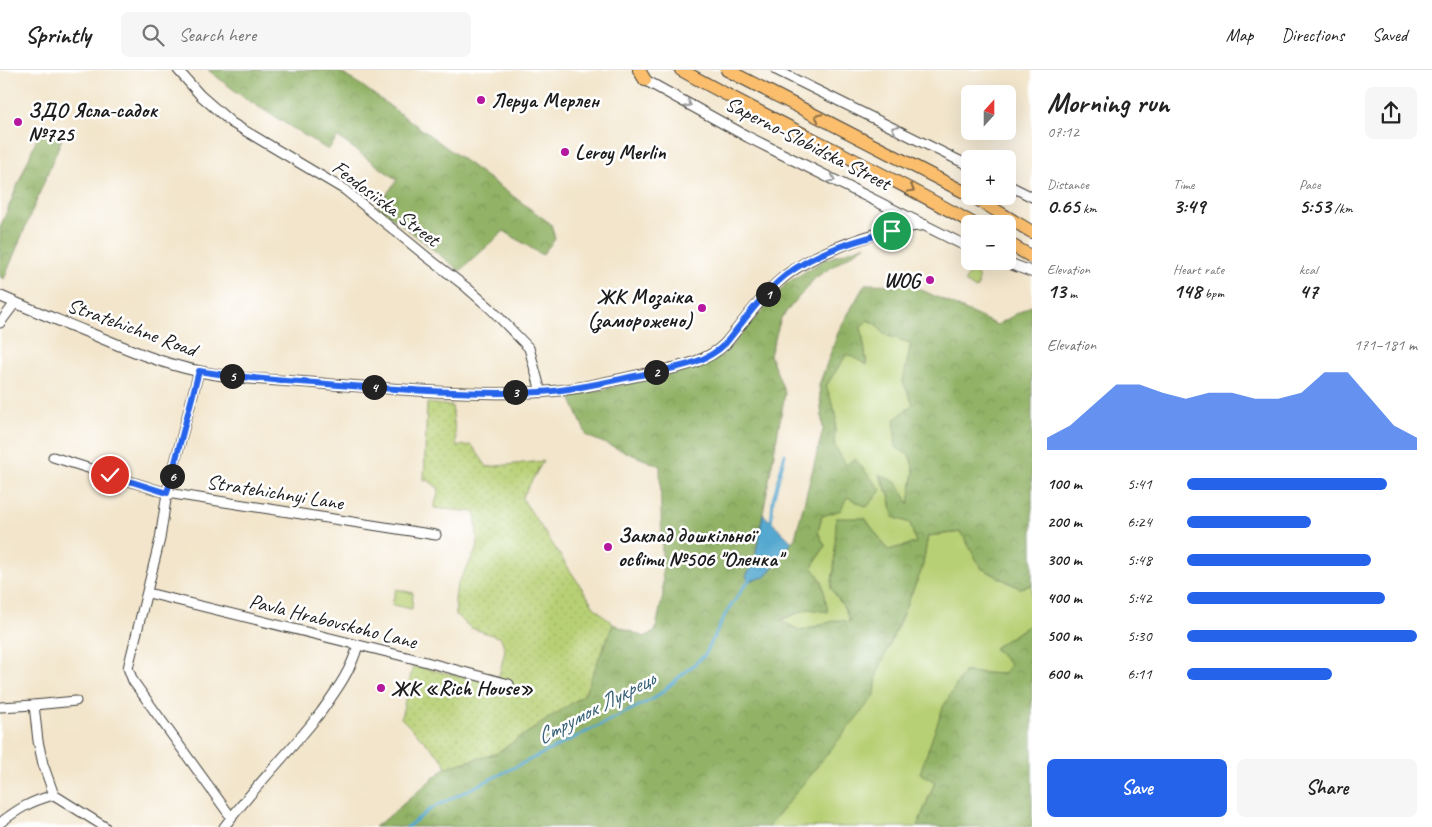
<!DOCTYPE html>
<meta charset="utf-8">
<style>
body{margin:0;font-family:Caveat,sans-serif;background:#f6f6f6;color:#222;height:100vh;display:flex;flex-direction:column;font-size:19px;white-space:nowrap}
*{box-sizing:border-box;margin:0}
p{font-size:16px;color:#767676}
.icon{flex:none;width:28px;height:28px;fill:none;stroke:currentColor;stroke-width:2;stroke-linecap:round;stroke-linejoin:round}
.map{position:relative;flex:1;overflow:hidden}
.side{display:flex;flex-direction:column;background:#fff;width:400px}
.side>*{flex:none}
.needle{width:32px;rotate:21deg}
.tools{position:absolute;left:961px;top:15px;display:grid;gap:10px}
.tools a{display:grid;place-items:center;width:55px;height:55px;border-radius:8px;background:#fff;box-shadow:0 5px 20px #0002;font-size:25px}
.pin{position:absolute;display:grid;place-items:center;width:42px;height:42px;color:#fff;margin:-21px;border:2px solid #fff;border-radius:50%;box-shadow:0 1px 5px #0007}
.km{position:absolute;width:25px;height:25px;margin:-12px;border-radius:50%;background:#222;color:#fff;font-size:14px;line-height:25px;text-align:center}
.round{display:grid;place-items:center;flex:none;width:52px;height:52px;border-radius:8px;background:#f6f6f6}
.head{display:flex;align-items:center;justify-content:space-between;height:85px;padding:0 15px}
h1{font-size:28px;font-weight:700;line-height:38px}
.stats{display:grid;grid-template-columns:repeat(3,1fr);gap:8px;height:85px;padding:5px 15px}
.stats div{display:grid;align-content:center}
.stats b{font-size:21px;font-weight:700}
.stats small{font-size:14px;font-weight:400}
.stats p{font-size:14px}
.chart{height:140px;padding:10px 15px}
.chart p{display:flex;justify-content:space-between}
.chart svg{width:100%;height:90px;margin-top:5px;fill:#2563eb;opacity:.7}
.action{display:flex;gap:10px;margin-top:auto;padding:10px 15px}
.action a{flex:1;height:58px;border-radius:8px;background:#2563eb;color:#fff;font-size:20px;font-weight:700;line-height:58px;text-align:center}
.action a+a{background:#f6f6f6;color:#222}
ul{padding:0 15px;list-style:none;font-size:16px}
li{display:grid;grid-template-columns:80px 60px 1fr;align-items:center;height:38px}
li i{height:12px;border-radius:6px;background:#2563eb}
header{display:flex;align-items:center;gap:30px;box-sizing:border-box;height:70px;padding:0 25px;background:#fff;border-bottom:1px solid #e0e0e0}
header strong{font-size:24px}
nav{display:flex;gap:28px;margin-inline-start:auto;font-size:18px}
.search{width:350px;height:45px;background:#f6f6f6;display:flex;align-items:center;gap:12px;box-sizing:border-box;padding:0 18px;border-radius:8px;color:#767676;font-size:19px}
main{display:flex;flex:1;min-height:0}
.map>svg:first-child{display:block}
.grass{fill:#b8d075;stroke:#6a7648}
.forest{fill:url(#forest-crowns);stroke:#576741;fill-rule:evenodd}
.park{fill:url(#park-dots);stroke:#6a7648}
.water{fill:#55a8d0;stroke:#386276}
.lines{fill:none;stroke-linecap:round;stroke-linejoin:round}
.stream{stroke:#55a8d0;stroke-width:3}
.minor-casing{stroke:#3c3a36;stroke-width:11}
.tertiary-casing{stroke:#3c3a36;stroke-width:12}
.primary-casing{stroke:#3c3a36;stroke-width:14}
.minor{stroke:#fff;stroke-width:9}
.tertiary{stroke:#fff;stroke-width:10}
.primary{stroke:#fabe6d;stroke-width:12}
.oneway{stroke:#999}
.oneway2{stroke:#8b6d44}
.route-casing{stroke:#fff;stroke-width:10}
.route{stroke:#2563eb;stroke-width:6}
.poi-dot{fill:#b5179e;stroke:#fff;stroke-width:2}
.labels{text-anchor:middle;stroke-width:5;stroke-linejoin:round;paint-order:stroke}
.poi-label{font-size:21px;font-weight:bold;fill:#1c1c1c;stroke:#fff;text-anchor:start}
.street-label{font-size:21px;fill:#1c1c1c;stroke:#fff}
.water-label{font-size:22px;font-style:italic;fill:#386276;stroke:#fff}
</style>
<header>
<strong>Sprintly</strong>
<div class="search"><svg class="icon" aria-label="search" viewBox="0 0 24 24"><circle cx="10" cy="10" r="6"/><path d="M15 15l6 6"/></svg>Search here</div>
<nav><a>Map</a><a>Directions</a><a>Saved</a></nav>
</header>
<main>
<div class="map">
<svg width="1032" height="757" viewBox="0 0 1032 757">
<defs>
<pattern id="forest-crowns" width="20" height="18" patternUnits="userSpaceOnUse" patternTransform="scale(1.25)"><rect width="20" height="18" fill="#92b266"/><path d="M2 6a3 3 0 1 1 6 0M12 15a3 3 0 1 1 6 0" fill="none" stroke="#7d9858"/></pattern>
<pattern id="park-dots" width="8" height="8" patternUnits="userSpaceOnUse" patternTransform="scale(1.25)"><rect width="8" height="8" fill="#b8d075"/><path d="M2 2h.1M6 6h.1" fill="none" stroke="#9eb265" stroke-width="1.8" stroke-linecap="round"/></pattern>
</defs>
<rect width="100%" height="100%" fill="#fff"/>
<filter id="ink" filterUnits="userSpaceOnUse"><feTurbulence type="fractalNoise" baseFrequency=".02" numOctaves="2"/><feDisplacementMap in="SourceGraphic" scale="10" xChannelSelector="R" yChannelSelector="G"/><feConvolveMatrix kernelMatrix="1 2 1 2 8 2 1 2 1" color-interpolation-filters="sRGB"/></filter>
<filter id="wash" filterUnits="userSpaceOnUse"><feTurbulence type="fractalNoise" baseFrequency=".0096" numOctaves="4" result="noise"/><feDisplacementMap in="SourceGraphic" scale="20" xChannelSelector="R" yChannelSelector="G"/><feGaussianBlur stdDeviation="1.12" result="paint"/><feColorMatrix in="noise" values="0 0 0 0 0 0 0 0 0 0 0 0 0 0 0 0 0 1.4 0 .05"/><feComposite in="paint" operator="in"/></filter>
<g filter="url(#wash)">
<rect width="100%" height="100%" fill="#f2e5cb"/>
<g class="grass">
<path d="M971 197C978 202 981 212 976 219L965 212Z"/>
<path d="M867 250 876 254 885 265 911 273 903 312 913 334 910 386 914 401 909 435 879 405 890 427 893 447 910 453 916 473 888 480 865 448 834 500 831 518 845 539 850 552 837 550 801 561 779 551 808 539 822 511 812 497 825 476 818 462 822 446 841 440 846 395 834 375 836 344 826 316 847 284 867 294 861 256Z"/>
<path d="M962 462 981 498 1019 518 1032 515V553L994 578 1010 595 1004 604 964 602 935 712 917 757H768L874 625 877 604 922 499 928 466Z"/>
<path d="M396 519 413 523 412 539 392 535Z"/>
</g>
<g class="forest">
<path d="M208 0H336L361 15 551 154 555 169 542 185 504 161 460 201 378 136 397 110 338 67 328 80 243 27Z"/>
<path d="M41 58 63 66 4 209 0 207V158Z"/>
<path d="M866 175 815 208 781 248 770 285 785 323 754 493 746 506 749 511 765 507 795 468 823 360 819 315 839 260 865 214 911 215 997 255 1032 235V515L1020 518 981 498 961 462 928 466 922 499 877 604 875 625 768 757H374L386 749 446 697 495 684 584 625 613 554 644 567 655 562 663 525 660 396 587 366 570 327 694 299 723 285 787 213 824 190ZM868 250 876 254 885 265 911 273 903 312 913 334 894 350 896 377 910 386 914 401 909 434 897 413 879 404 890 427 893 447 910 453 916 473 888 480 865 448H836L834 500 831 518 845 539 850 552 837 550 801 561 780 550 808 539 828 542 822 511 812 497 825 476 818 462 822 446 841 440 847 427 867 437 881 420 855 389 846 395 834 375 836 344 826 316 847 284 867 295 861 257Z"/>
<path d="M1032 553V757H917L935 712 920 703 943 637 964 602 1004 604 1010 595 994 578Z"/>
</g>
<path class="park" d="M427 333 452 336 457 376 472 375 487 397 543 391 522 428 595 538 613 554 584 625 495 684 446 697 443 690 401 648 413 596 497 614 505 580 501 568 471 558 456 545 455 529 457 515 478 477 475 442 434 438 439 419 428 410 424 411Z"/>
<path class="water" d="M763 444 792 472 765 507 749 511 746 506 754 493Z"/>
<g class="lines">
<g class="stream">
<path d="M771 455 773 430 785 384"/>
<path d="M407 757 432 738 655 628 705 585 726 543 751 507"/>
</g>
</g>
</g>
<g filter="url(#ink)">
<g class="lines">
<defs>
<g id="minor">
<path d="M178 0 200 25 232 53 345 120 427 187 466 217 490 238 529 278 541 322"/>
<path d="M776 0 970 96"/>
<path d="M1008 115 1032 127"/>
<path d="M0 253 15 233"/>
<path d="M199 301 167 423 160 469 128 598 133 611 231 747"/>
<path d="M53 387 167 423 436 465"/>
<path d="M148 523 419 590 509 614"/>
<path d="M34 635 38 671 43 694 54 725 105 757"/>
<path d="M0 637 34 635 76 631"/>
<path d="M0 753C18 739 31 731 54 725"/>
<path d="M224 757C254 717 290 682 321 642 336 621 351 601 358 575"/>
</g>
<g id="tertiary">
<path d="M645 10 748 67 970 178"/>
<path d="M1003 191 1032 202"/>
<path d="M0 226C29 239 58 250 87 262 123 277 159 293 198 301 239 310 283 310 326 314 397 319 470 326 541 322 576 320 611 311 645 304 673 298 705 294 725 274 742 254 758 231 777 213 808 183 882 158 925 155"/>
</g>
<g id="primary">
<path d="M639 0 645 10"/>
<path d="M681 0C778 54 878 99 974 154"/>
<path d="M727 0 970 125"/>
<path d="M972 126 1032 162"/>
<path d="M1008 173 1032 187"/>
</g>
</defs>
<use href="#minor" class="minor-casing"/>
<use href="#tertiary" class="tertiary-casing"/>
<use href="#primary" class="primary-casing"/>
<use href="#minor" class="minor"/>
<use href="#tertiary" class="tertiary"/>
<use href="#primary" class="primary"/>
</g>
<defs><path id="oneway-chevron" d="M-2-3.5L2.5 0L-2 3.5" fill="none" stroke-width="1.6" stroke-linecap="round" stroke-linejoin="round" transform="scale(1.25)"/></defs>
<g class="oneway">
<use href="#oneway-chevron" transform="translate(688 34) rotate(29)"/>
<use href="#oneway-chevron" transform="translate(895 59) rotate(-154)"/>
<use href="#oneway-chevron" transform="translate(832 109) rotate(26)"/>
</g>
<g class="oneway2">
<use href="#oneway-chevron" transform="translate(818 47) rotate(-154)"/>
<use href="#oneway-chevron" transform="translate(911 119) rotate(28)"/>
</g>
</g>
<g class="lines" filter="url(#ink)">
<defs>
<path id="route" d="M110 405 167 423 199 301C245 309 292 311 339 315 405 320 473 325 540 322 575 320 610 311 645 304 672 298 704 295 725 274 743 252 764 222 786 205 817 181 855 171 892 161"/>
</defs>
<use href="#route" class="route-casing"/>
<use href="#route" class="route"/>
</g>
<g class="poi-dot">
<circle cx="481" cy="30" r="5"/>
<circle cx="18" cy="52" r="5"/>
<circle cx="565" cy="82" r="5"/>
<circle cx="930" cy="210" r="5"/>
<circle cx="702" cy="238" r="5"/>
<circle cx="608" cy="477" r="5"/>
<circle cx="381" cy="618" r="5"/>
</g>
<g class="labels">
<g class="poi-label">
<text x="491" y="37">Леруа Мерлен</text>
<text x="28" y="47">ЗДО Ясла-садок<tspan x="28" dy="24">№725</tspan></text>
<text x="575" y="89">Leroy Merlin</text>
<text x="920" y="217" text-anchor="end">WOG</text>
<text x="692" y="233" text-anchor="end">ЖК Мозаіка<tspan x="692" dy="24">(заморожено)</tspan></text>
<text x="618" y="472">Заклад дошкільної<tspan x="618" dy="24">освіти №506 "Оленка"</tspan></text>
<text x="391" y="625">ЖК «Rich House»</text>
</g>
<g class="street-label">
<text transform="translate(808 73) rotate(27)" y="7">Saperno-Slobidska Street</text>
<text transform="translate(386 133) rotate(37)" y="7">Feodosiiska Street</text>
<text transform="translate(132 257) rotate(20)" y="7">Stratehichne Road</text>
<text transform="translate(275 422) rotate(9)" y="7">Stratehichnyi Lane</text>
<text transform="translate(333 551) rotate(14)" y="7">Pavla Hrabovskoho Lane</text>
</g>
<g class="water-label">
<text transform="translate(595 637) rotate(-28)" y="8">Струмок Лукрець</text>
</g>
</g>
</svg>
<div class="tools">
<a><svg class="needle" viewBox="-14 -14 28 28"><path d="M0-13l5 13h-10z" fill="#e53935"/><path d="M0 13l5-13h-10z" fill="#767676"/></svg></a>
<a>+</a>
<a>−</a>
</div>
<div class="pin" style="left:892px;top:161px;background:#1e9e55"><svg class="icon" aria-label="arrive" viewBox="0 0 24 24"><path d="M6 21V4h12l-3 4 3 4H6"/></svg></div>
<div class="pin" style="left:110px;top:405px;background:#d93025"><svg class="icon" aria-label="check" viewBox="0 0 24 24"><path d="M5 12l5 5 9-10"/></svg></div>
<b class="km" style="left:768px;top:224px">1</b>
<b class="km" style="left:656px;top:302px">2</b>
<b class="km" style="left:515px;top:322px">3</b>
<b class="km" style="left:374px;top:317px">4</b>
<b class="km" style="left:232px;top:306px">5</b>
<b class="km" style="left:172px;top:406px">6</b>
</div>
<section class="side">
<div class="head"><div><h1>Morning run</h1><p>07:12</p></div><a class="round"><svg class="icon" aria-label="share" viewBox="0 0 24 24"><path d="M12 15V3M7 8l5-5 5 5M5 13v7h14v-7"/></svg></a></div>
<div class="stats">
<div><p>Distance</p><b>0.65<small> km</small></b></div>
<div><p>Time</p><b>3:49</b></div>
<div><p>Pace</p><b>5:53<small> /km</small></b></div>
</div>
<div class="stats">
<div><p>Elevation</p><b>13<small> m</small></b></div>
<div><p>Heart rate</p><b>148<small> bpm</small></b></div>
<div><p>kcal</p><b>47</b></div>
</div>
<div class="chart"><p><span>Elevation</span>171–181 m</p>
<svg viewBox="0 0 160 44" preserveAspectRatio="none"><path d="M0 44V38L10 32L20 22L30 12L40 12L50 16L60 19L70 16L80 16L90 19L100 19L110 16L120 6L130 6L140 19L150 32L160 38V44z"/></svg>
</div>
<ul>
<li><b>100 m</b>5:41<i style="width:87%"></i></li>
<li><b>200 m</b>6:24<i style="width:54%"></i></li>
<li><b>300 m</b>5:48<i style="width:80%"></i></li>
<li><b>400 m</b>5:42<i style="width:86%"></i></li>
<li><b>500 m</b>5:30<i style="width:100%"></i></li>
<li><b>600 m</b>6:11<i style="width:63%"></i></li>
</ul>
<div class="action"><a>Save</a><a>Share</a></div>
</section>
</main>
